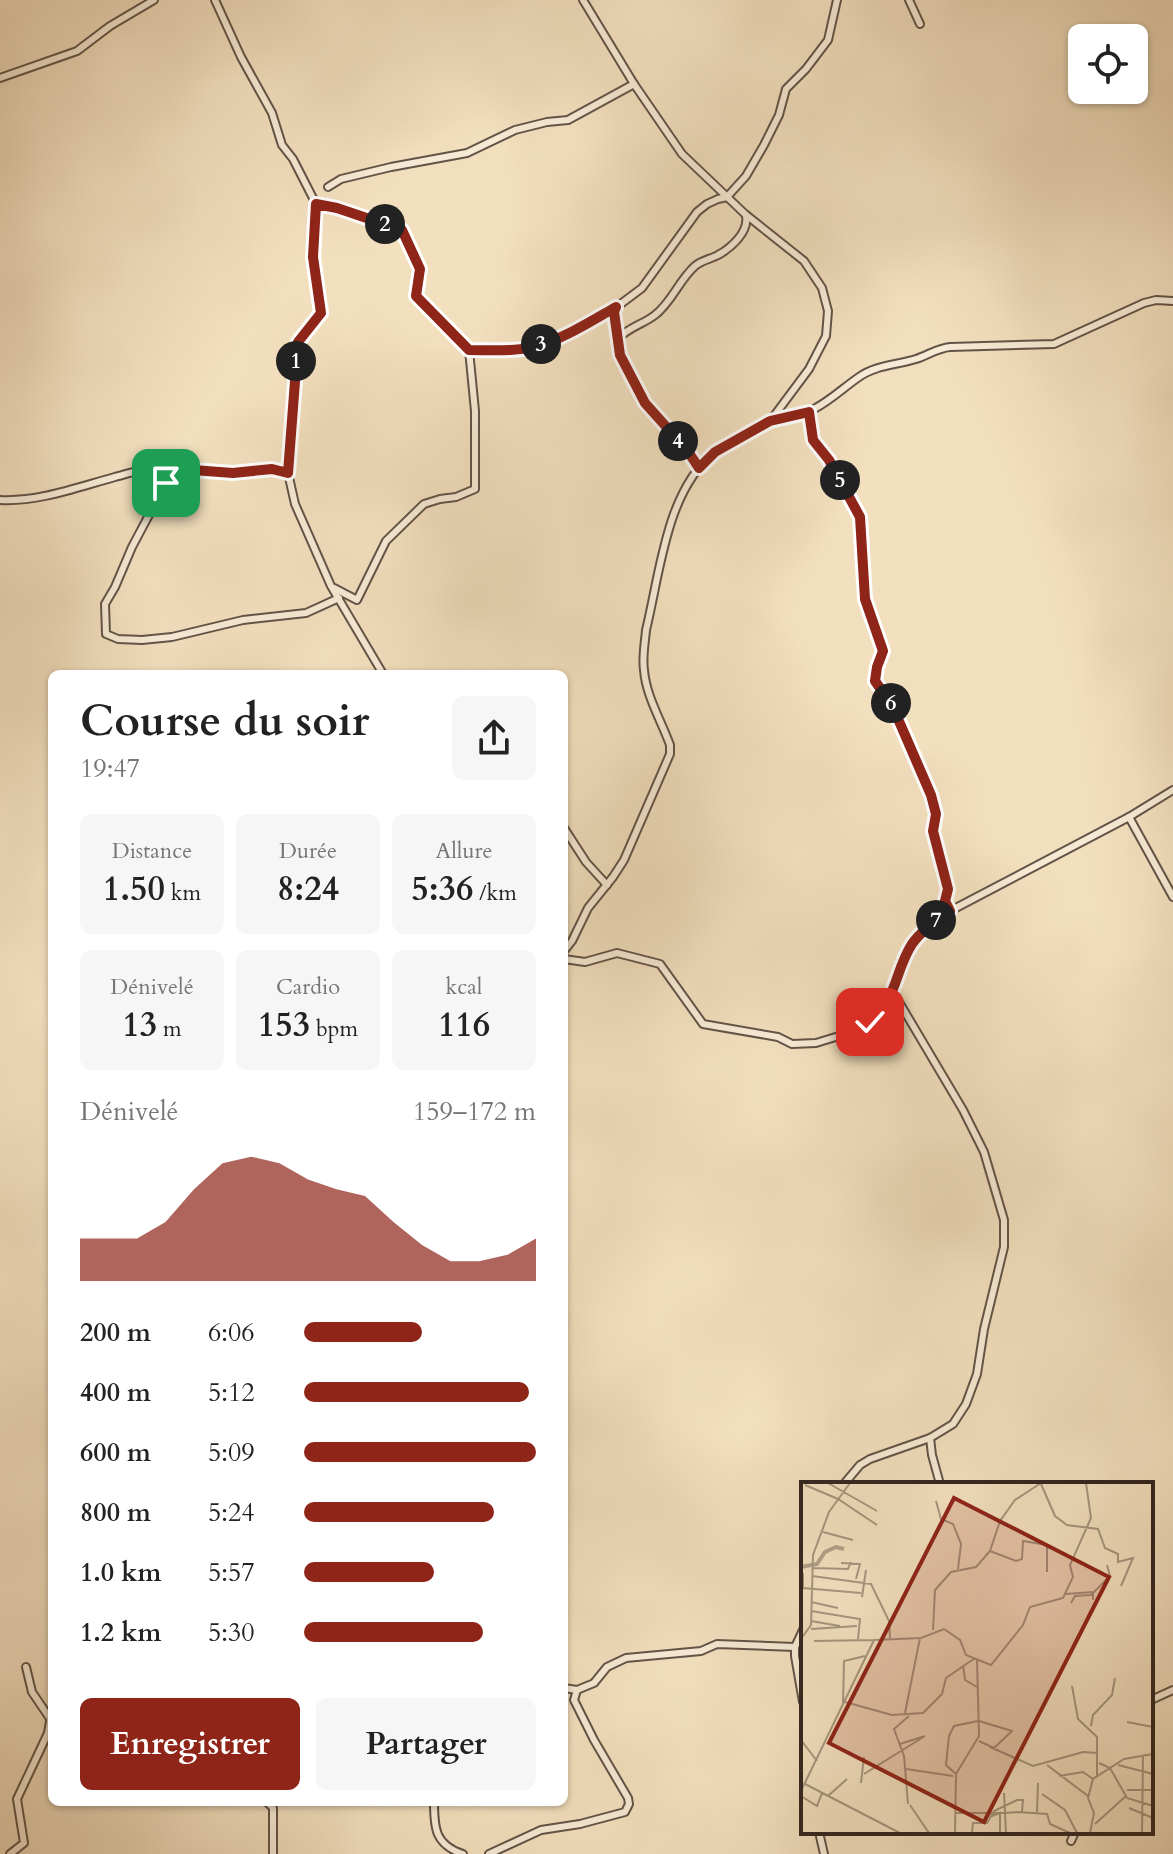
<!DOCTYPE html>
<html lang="fr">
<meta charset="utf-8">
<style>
body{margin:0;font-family:Cardo,serif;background:#f6f6f6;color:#222;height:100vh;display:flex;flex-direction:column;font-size:30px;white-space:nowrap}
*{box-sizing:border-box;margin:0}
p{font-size:26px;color:#767676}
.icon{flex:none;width:44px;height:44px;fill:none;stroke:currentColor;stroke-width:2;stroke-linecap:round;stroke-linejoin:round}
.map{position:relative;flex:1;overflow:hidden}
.sheet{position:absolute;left:48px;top:670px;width:520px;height:1136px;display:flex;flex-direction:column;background:#fff;border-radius:12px;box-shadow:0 2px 6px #0004}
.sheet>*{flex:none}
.tools{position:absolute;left:1068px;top:24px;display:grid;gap:16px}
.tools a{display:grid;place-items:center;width:80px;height:80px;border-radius:12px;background:#fff;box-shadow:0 2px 6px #0004;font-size:40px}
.pin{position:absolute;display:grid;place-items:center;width:68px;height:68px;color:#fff;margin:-34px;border-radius:16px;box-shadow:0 4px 12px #0006}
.km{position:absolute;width:40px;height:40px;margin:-20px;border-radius:50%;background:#222;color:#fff;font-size:22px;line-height:40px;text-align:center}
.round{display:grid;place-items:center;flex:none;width:84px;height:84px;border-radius:12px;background:#f6f6f6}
.summary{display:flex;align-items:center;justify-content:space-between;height:136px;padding:0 32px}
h1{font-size:44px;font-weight:700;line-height:60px}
.figures{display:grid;grid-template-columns:repeat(3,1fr);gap:12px;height:136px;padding:8px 32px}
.figures div{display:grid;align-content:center;border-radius:12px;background:#f6f6f6;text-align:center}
.figures b{font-size:34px;font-weight:700}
.figures small{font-size:22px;font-weight:400}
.figures p{font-size:22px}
.chart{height:224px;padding:16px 32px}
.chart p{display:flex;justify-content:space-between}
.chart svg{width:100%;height:144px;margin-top:8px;fill:#8f2418;opacity:.7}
.primary-button{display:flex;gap:16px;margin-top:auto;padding:16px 32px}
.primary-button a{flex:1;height:92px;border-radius:12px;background:#8f2418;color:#fff;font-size:32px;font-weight:700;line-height:92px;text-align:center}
.primary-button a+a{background:#f6f6f6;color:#222}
ul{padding:0 32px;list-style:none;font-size:26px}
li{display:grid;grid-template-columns:128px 96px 1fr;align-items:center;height:60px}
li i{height:20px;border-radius:10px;background:#8f2418}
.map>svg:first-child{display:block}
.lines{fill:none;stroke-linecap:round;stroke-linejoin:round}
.street-casing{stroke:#635448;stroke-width:10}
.street{stroke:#f7ead5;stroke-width:6}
.route-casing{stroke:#fff;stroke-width:16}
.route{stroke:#8f2418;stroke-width:10}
.inset-river{fill:none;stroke:#b1a089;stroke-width:4}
.inset-road{fill:none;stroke:#a6957f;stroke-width:2}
.view{fill:#8f2418;fill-opacity:0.15;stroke:#8f2418;stroke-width:4}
.inset-edge{fill:none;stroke:#332621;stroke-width:4}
</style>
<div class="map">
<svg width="1173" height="1854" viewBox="0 0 1173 1854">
<rect width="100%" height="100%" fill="#f2dfbe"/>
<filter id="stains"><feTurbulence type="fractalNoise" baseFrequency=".0025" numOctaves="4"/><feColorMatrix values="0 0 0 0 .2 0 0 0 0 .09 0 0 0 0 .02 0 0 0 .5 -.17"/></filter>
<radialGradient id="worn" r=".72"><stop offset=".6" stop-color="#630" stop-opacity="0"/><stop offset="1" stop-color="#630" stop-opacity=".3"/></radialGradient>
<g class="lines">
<defs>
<g id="street">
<path d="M215 0 241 57 272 113 282 145 293 159 316 204 313 257 321 313 298 342 288 473 295 504 331 586 383 674"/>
<path d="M583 0 634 84 682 154 745 214 804 261 822 288 828 311 826 336 809 369 771 420"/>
<path d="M909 0 920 24"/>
<path d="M0 78 77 51 110 26 154 0"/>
<path d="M328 187 341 179 391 167 467 153 515 130 547 122 568 120 634 84"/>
<path d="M316 204 337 208 402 230 420 269 416 296 469 350 475 411V489L456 497 440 499 424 504 386 541 357 600 334 588"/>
<path d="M618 339C628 327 644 324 655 315 672 302 679 280 695 266 702 260 711 259 718 255 731 248 749 232 746 216"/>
<path d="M469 350C491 350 516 352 537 346 565 338 591 321 615 307"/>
<path d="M809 412 813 440 829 460 860 517 865 599 883 651 877 667 875 681 892 705 931 795 936 814 933 831 948 889 945 901 950 911"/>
<path d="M699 468 687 450 645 403 620 355 614 309 642 288 697 212 707 204 718 199 727 197 746 176 764 145 779 115 786 89 806 69 828 40 837 0"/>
<path d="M288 473 272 469 233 473 193 470 176 476 166 483 132 547 115 587 105 604 106 634 118 639 142 640 172 637 243 620 306 613 339 598"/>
<path d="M0 500C39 502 78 487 115 477 141 470 167 460 193 470"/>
<path d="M1129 817 1173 897"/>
<path d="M564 828 586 862 607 885"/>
<path d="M564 951 572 941 588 908 613 877 624 860 670 754V745C661 720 646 696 644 670 642 657 645 643 646 630 660 574 666 490 715 452 727 442 753 429 768 423 783 416 800 417 814 409 831 400 843 388 859 377 876 365 897 365 916 359 928 355 938 348 950 347L1054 344 1144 303 1156 300 1173 301"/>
<path d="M564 959 585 962 617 953 660 964 703 1024 778 1037 792 1044 816 1043 852 1032 875 1017 891 995 904 961 912 944 928 927 950 911 1129 817 1173 790"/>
<path d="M930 1438 932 1455 940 1484"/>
<path d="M844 1484 860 1465 870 1459 930 1438 953 1424 966 1404 977 1374 984 1329 1004 1247V1220L984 1152 963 1110 896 997 891 995"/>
<path d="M803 1630 795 1647V1656L803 1702"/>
<path d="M26 1667 32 1692 51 1720"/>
<path d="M564 1688 577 1690"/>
<path d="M1151 1700 1173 1690"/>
<path d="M267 1802 273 1808V1854"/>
<path d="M434 1802C434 1828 435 1845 463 1854"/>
<path d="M819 1832 824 1854"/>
<path d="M1071 1841 1075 1832"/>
<path d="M10 1854 24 1843 17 1799 48 1733 52 1709"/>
<path d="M489 1854 541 1830 580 1824 625 1812 629 1804 628 1798 594 1740 574 1700 577 1690 594 1683 607 1667 626 1658 701 1651 717 1644 795 1647"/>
</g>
</defs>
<use href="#street" class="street-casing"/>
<use href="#street" class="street"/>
</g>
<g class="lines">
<defs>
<path id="route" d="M166 483 176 476 193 470 233 473 272 469 288 473 298 342 321 313 313 257 316 204 337 208 402 230 420 269 416 296 469 350C491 350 516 352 537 346 565 338 591 321 616 307L614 312 620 355 645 403 687 450 699 468 715 452 770 421 809 412 813 440 829 460 860 517 865 599 883 651 877 667 875 681 892 705 931 795 936 814 933 831 948 889 945 901 950 911C936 920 922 930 912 944 895 970 897 1000 870 1022"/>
</defs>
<use href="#route" class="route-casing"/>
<use href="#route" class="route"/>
</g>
<g transform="translate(801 1482)">
<rect width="352" height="352" fill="#f2dfbe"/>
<path class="inset-river" d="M0 85 16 82 24 70 35 65 43 67"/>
<path class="inset-road" d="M27 1 76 29M240 2 254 34 266 43 297 47 304 66 317 72V80L332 76 320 104M4 3 37 17 76 43M135 19 140 37 152 42 160 62 157 87M22 50 52 58M189 69 215 79 221 77 222 59 246 63V90M40 81 59 82 55 97M12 86 47 87 50 80M2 91V106L60 111M11 94 70 102 88 139 89 156M265 112 292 110V118M61 115 65 88M10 120 37 126M270 121 274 114 290 113 309 94 306 83M10 129 59 137 57 157M10 139 39 144M10 147 56 144M132 148 134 108 150 90 175 85 189 69 199 39 214 18 240 1M0 157 10 143 12 73 28 30 49 1M13 159 73 158M162 183 164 198 176 205M271 204 277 237 296 255V294M44 220 91 233 122 231 141 212 145 196 174 176M42 222 43 179 64 174M104 231 119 156M326 240 352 245M290 244 292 233 311 213 314 196M0 258 16 279M178 259 193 266 211 249 178 239M99 262 124 254M189 265 232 284 282 270 297 271M298 281 309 286 326 316 352 324M246 283 287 314M317 283 352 292M105 287 152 294M63 292 124 254M155 292 145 283 148 254 153 244 177 239M258 294 282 290 292 297M60 301 63 275M4 302 99 351M326 308H352M0 309 73 158 120 156 143 147 159 158 165 173 190 183 222 143 229 125 262 116 272 95 269 83 290 36 285 1M241 312 264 328 276 351M0 314 16 324 21 311M27 314 46 297M107 322 103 274 93 247 108 234M109 323 128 351M328 326 352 336M236 330 237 301M154 331H204L203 311M191 334 199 331V351M294 342 325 314M154 351 155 292 178 254 176 177M171 351 172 341H186L193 329 216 318H222L221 330M205 351 204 331 217 330 246 332 249 342 269 351M289 351 293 331 287 316 292 297 323 277 352 272M341 351 342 275"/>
<path class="view" d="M153 16 308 95 183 340 28 261Z"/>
<rect width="352" height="352" class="inset-edge"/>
</g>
<rect width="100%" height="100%" filter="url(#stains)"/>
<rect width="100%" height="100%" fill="url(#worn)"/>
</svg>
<div class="tools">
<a><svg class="icon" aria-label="locate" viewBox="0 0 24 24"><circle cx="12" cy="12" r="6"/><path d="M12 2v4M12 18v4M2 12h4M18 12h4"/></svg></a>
</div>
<div class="pin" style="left:166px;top:483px;background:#1e9e55"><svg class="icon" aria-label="arrive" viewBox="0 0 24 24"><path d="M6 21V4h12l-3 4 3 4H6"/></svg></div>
<div class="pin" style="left:870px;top:1022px;background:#d93025"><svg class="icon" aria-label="check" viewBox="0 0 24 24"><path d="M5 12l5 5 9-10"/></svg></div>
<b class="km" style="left:296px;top:361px">1</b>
<b class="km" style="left:385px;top:224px">2</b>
<b class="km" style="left:541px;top:344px">3</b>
<b class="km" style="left:678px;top:441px">4</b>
<b class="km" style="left:840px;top:480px">5</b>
<b class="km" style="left:891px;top:703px">6</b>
<b class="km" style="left:936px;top:920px">7</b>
<section class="sheet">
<div class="summary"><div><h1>Course du soir</h1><p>19:47</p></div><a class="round"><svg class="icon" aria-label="share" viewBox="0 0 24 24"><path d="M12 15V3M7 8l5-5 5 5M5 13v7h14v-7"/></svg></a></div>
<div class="figures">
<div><p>Distance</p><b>1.50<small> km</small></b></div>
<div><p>Durée</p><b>8:24</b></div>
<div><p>Allure</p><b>5:36<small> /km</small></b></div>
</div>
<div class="figures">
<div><p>Dénivelé</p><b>13<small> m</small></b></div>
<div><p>Cardio</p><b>153<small> bpm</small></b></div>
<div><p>kcal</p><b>116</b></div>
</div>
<div class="chart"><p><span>Dénivelé</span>159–172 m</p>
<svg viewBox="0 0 160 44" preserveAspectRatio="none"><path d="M0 44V31L10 31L20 31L30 26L40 16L50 8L60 6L70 8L80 13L90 16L100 18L110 26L120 33L130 38L140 38L150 36L160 31V44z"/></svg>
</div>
<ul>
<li><b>200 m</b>6:06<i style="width:51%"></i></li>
<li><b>400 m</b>5:12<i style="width:97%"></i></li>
<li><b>600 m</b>5:09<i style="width:100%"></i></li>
<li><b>800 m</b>5:24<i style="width:82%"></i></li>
<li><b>1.0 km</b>5:57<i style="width:56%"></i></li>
<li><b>1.2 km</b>5:30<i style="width:77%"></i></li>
</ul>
<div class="primary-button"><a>Enregistrer</a><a>Partager</a></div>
</section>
</div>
